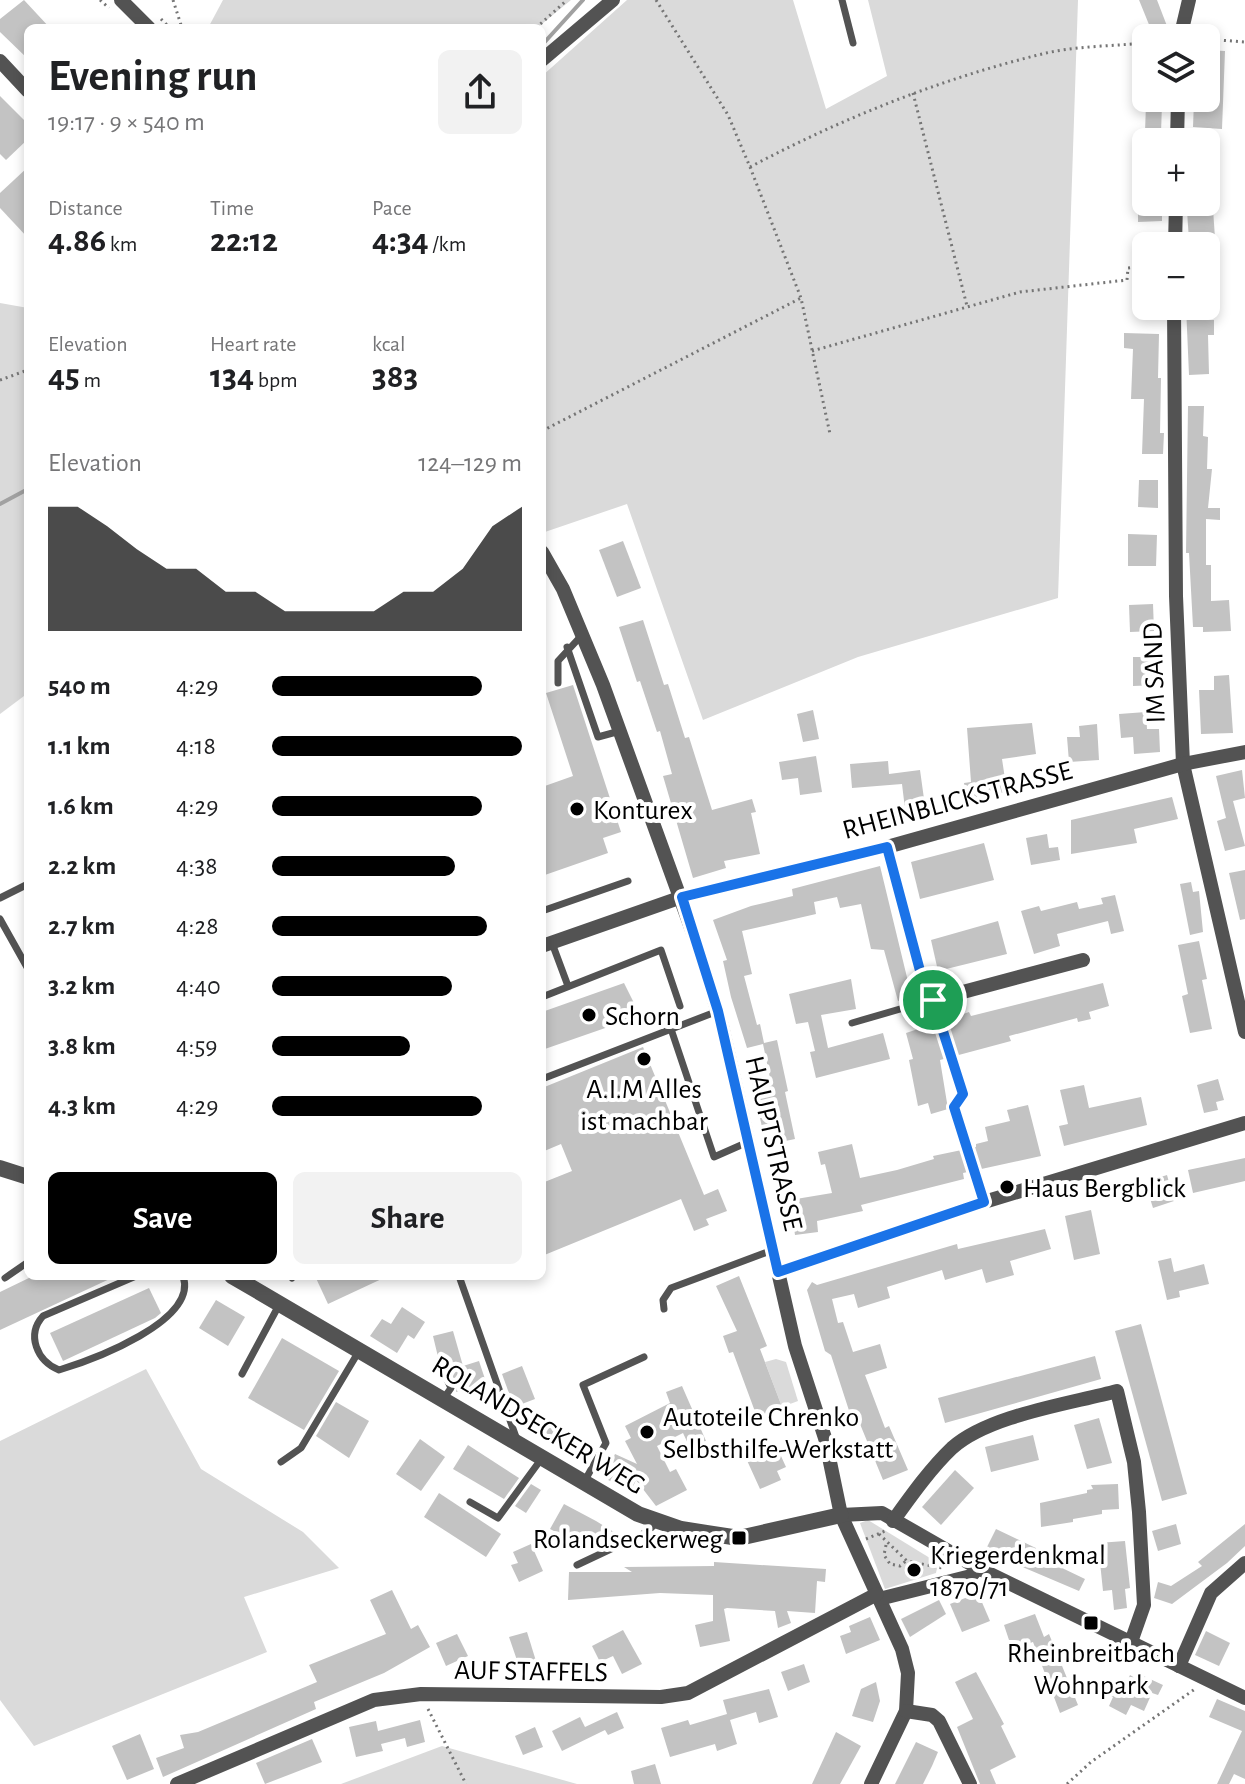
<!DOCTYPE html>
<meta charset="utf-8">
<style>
body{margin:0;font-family:"Alegreya Sans",sans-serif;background:#f2f2f2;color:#202124;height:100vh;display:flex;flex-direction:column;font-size:30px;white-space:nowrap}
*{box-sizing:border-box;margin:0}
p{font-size:26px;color:#757577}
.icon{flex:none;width:44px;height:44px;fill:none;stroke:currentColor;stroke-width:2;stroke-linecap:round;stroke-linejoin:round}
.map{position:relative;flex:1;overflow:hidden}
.drawer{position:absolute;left:24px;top:24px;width:522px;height:1256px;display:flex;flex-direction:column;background:#fff;border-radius:12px;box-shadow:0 4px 12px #0003}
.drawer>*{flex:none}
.tools{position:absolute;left:1132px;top:24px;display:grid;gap:16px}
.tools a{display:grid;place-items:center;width:88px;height:88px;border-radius:12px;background:#fff;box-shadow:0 4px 12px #0003;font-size:40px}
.pin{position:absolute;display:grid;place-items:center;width:68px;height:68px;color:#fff;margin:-34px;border:4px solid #fff;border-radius:50%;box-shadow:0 2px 8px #0007}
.round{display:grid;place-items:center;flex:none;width:84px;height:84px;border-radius:12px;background:#f2f2f2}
.summary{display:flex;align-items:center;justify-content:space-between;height:136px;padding:0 24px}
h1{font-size:44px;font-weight:600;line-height:60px}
.stats{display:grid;grid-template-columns:repeat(3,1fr);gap:12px;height:136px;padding:8px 24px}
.stats div{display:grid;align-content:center}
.stats b{font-size:34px;font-weight:600}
.stats small{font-size:22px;font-weight:400}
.stats p{font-size:22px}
.chart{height:224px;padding:16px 24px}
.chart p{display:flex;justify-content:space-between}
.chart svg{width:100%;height:144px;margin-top:8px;fill:#000;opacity:.7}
.button{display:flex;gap:16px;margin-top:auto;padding:16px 24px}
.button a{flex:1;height:92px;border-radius:12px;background:#000;color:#fff;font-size:32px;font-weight:600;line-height:92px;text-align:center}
.button a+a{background:#f2f2f2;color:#202124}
ul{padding:0 24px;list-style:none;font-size:26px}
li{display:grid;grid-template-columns:128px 96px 1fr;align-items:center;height:60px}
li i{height:20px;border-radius:10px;background:#000}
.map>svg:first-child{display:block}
.green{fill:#dadada}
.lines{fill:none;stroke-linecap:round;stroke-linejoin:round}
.stream{stroke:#a1a1a1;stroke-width:4}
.building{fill:#c3c3c3}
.path{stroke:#757575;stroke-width:3;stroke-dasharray:2 4;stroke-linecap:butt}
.service{stroke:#535353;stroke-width:7}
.minor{stroke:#535353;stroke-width:14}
.tertiary{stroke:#535353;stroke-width:16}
.route-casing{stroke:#fff;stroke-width:16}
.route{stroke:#1a73e8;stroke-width:10}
.poi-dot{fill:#000;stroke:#fff;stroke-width:3}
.labels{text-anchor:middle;stroke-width:8;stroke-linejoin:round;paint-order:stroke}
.street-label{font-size:28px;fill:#000;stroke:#fff}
.poi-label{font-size:28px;fill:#000;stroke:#fff;text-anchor:start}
</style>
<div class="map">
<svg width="1245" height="1784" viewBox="0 0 1245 1784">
<rect width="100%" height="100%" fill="#fff"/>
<g class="green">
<path d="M223 0H571L537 28H208Z"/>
<path d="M627 0H793L826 109 887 76 868 0H1078L1058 598 858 657 703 720 627 504 542 533V76Z"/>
<path d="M0 303 28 308V693L0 714Z"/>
<path d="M776 1359 786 1362 798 1401 782 1407 765 1362Z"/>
<path d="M146 1369 201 1469 303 1532 339 1568 244 1597 267 1652 34 1746 0 1700V1441Z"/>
<path d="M868 1520 938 1563 936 1573 885 1589 860 1523Z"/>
<path d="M442 1746 577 1784H341Z"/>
</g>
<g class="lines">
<g class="stream">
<path d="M542 45 583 0"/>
<path d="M0 504 28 489"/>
</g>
</g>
<g class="building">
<path d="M24 0 50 28H28V59L0 32V19Z"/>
<path d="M1139 0H1157L1167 26 1152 32Z"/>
<path d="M1206 50 1225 51 1222 129 1193 127 1194 101H1206Z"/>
<path d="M0 96 28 124V139L6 160 0 154Z"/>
<path d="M1146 104H1162L1161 133 1145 132Z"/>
<path d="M28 167V238L0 208V193Z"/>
<path d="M1138 202H1162V221L1138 222Z"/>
<path d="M1213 209 1215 238 1189 240 1187 211Z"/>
<path d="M1186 306H1206V320H1214V335H1208L1209 374 1189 375Z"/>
<path d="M1124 333 1159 334 1158 378H1161L1160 433H1164L1163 454H1142L1144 399H1131L1133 349 1124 348Z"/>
<path d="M1188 406H1204L1203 436 1208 437 1207 469H1212L1208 508H1220V520L1206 519V565H1211V601L1229 600 1231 631 1203 632V627H1193L1189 553H1186Z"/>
<path d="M1139 480H1158V508L1138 507Z"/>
<path d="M1128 534 1157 535 1156 566H1128Z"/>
<path d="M623 541 641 588 617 597 599 550Z"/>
<path d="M1153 604 1154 631 1130 632 1129 605Z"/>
<path d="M643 620 664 685 668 684 685 738 689 737 712 810 752 799 756 812 751 813 760 854 724 861 726 868 693 878 663 776 672 774 660 731 657 732 640 681 637 682 619 627Z"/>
<path d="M1133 657H1158L1159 685 1133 686Z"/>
<path d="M1229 675 1233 733 1201 734 1199 690H1214V676Z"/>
<path d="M573 685 621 832 603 838 608 853 542 876V787L573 776 546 693Z"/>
<path d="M813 710 819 739 803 742 797 714Z"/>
<path d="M1146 712 1147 729H1159L1160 752 1134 754 1133 737 1121 738 1119 714Z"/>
<path d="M1032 723 1036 754 1002 759 1007 792 966 799 964 783 971 782 967 728Z"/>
<path d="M1097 724 1099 760 1069 762 1067 737H1080L1079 726Z"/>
<path d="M816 756 822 792 800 795 798 778 782 780 779 762Z"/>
<path d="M888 761 889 774 920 770 925 806 905 809 902 784 852 788 850 764Z"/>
<path d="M1242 770 1245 798 1233 801 1245 846 1225 851 1217 821 1226 818 1216 776Z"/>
<path d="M1172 797 1178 819 1134 829 1137 843 1071 854V820Z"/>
<path d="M1047 834 1049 848 1058 847 1060 860 1031 865 1026 838Z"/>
<path d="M984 843 994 880 920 899 911 862Z"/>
<path d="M880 866 912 998 898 1001 884 950 871 949 861 904 840 908 837 897 814 902 816 914 742 931 752 974 744 976 757 1025 760 1024 764 1043 777 1040 788 1091 785 1092 795 1139 776 1143 772 1124 762 1127 752 1082 770 1078 763 1044 747 1048 731 997 723 961 727 960 713 920 751 906 793 896 792 889Z"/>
<path d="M1245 870V919L1240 920 1229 873Z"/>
<path d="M1191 882 1193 892 1199 891 1203 932 1190 935 1180 884Z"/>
<path d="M1115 895 1124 931 1111 934 1108 921 1092 925 1057 934 1060 946 1034 954 1021 911 1039 906 1041 911 1077 902 1079 909 1103 904 1101 898Z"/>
<path d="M998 921 1007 954 938 971 931 940Z"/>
<path d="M1199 941 1207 979 1202 980 1212 1029 1190 1033 1182 996 1188 994 1178 945Z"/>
<path d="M851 979 856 1009 821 1015 828 1048 883 1033 890 1059 816 1078 810 1052 815 1051 808 1022 796 1024 789 994Z"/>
<path d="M624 983 638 1011 634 1018 542 1050V1012Z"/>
<path d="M1103 983 1109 1006 1089 1012 1091 1019 1078 1022 1077 1018 1009 1036 1011 1041 940 1060 948 1109 931 1114 928 1103 918 1106 909 1060 913 1059 906 1033 969 1012 971 1016Z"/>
<path d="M643 1047 704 1195 718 1189 727 1211 706 1219 709 1225 694 1231 681 1199 542 1256V1183L572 1171 561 1144 542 1152V1088Z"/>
<path d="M1218 1079 1224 1100 1216 1102 1218 1110 1204 1113 1197 1085Z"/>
<path d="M1084 1085 1089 1108 1141 1097 1147 1125 1064 1146 1059 1126 1068 1124 1060 1090Z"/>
<path d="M1028 1105 1041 1156 963 1173 964 1179 861 1205 863 1211 817 1221 818 1232 795 1235 790 1200 832 1193 825 1164 821 1165 818 1152 852 1144 860 1178 897 1170 934 1159 933 1156 976 1147V1144L988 1141 985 1127 1010 1121 1007 1110Z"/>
<path d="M1245 1158V1181L1193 1193 1188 1170Z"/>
<path d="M1167 1175 1174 1201 1153 1208 1145 1182Z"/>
<path d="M1091 1210 1100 1254 1074 1260 1065 1216Z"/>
<path d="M1045 1229 1051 1249 1010 1261 1014 1275 986 1283 982 1269 945 1280 942 1270 887 1287 890 1298 858 1308 854 1294 832 1299 838 1323 843 1322 853 1352 880 1344 887 1368 865 1375 885 1428 889 1426 908 1470 883 1480 860 1424 854 1426 831 1355 825 1351 807 1290 812 1282 817 1285 957 1244 958 1249Z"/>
<path d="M1171 1258 1174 1272 1204 1264 1209 1284 1179 1291 1180 1297 1167 1300 1158 1261Z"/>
<path d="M33 1276H116L0 1330V1292Z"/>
<path d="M315 1276H388L328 1304Z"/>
<path d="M739 1276 767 1346 760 1349 782 1407 757 1417 733 1352 729 1353 723 1336 737 1331 716 1286Z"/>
<path d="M149 1288 161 1313 155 1318 63 1361 50 1333Z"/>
<path d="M216 1300 245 1317 228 1346 199 1328Z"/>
<path d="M402 1307 425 1322 414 1339 408 1335 397 1353 370 1336 382 1319 391 1324Z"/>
<path d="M1141 1324 1187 1494 1162 1501 1115 1331Z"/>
<path d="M453 1331 463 1366 479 1361 486 1382 456 1392 457 1385 444 1360 439 1361 433 1336Z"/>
<path d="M282 1338 339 1371 304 1430 248 1398Z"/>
<path d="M1095 1356 1101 1379 945 1423 938 1398Z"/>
<path d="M522 1366 535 1399 514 1407 502 1374Z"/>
<path d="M682 1386 706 1441 690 1448 683 1433 657 1446 670 1472 676 1469 687 1490 656 1506 636 1480 631 1491 604 1478 615 1454 637 1464 625 1441 631 1438 625 1426 670 1403 666 1392Z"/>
<path d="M336 1402 369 1421 349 1458 316 1436Z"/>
<path d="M544 1415 566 1428 555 1447 533 1434Z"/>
<path d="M1099 1418 1112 1463 1087 1469 1074 1425Z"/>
<path d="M1033 1435 1039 1460 991 1472 985 1447Z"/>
<path d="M420 1439 445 1457 421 1491 396 1474Z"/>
<path d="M775 1443 786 1467 777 1471 781 1480 760 1489 745 1456Z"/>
<path d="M468 1445 519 1478 504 1499 453 1469Z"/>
<path d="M955 1470 974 1488 941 1525 922 1507Z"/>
<path d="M531 1484 541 1490 526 1513 515 1506Z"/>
<path d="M1118 1484 1119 1509 1102 1510V1514L1073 1519V1522L1041 1527 1040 1503 1087 1493V1490L1093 1489 1091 1485Z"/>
<path d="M439 1493 501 1534 486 1557 424 1517Z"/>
<path d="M564 1504 596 1521 622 1537 607 1544 590 1534 583 1546 550 1529Z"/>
<path d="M1176 1524 1181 1544 1158 1551 1152 1531Z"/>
<path d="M1245 1524V1546L1227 1563 1172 1604 1154 1598 1158 1582 1171 1586 1202 1566 1198 1562Z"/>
<path d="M996 1529 1063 1561 1060 1567 1085 1579 1079 1591 985 1551Z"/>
<path d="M1125 1541 1130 1588 1125 1589 1127 1608 1114 1610 1112 1590 1103 1591 1098 1543Z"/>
<path d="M531 1544 543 1571 519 1582 511 1565 518 1563 513 1552Z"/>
<path d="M714 1562 826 1569 825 1582 817 1581 815 1613 787 1611 791 1623 778 1628 775 1611 727 1608 724 1609 730 1641 700 1647 695 1625 713 1621V1595L660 1593 568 1600 569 1572H632L624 1567 714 1566Z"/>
<path d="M392 1590 411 1629 418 1625 430 1647 384 1673 314 1702 316 1709 163 1777 156 1758 184 1748 180 1735 198 1732 317 1682 309 1665 386 1634 370 1600Z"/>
<path d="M978 1593 990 1621 962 1632 950 1604Z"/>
<path d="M939 1600 946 1614 910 1637 901 1619Z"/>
<path d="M1035 1614 1044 1637 1049 1634 1078 1705 1060 1713 1033 1642 1012 1649 1004 1625Z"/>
<path d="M870 1617 880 1640 846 1654 840 1636 851 1632 849 1626Z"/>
<path d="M623 1630 642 1664 622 1674 613 1656 600 1662 592 1646Z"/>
<path d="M1206 1631 1230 1643 1219 1666 1195 1655Z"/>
<path d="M527 1632 536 1661 519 1666 509 1637Z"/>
<path d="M457 1634 468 1656 446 1666 436 1643Z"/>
<path d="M804 1664 810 1682 788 1691 781 1672Z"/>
<path d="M976 1672 1004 1724 1001 1726 1016 1757 990 1770 996 1784H980L957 1727 973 1719 955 1682Z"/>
<path d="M1137 1673 1163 1685 1158 1695 1152 1693 1144 1711 1131 1705 1126 1715 1109 1706 1113 1697 1106 1694 1112 1681 1125 1686 1130 1675 1135 1678Z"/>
<path d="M876 1682 880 1701 873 1722 852 1716 861 1689Z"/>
<path d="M769 1689 778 1717 759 1723 756 1712 730 1720 737 1744 717 1751 715 1744 670 1757 661 1728 688 1720 690 1725 727 1714 723 1700Z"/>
<path d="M1217 1699 1245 1711V1779L1234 1774 1229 1784H1217L1242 1731 1209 1717Z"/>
<path d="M617 1712 624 1728 608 1735 605 1730 562 1751 552 1731 580 1717 585 1727Z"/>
<path d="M420 1720 425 1742 407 1747 405 1738 381 1744 383 1751 356 1757 349 1727 376 1721 378 1731Z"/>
<path d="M535 1727 543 1747 523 1755 515 1736Z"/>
<path d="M836 1732 861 1746 840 1784H812Z"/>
<path d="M140 1734 154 1769 127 1780 112 1746Z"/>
<path d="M312 1739 322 1762 265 1784 256 1763Z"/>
<path d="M916 1742 938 1752 932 1766 923 1784H895Z"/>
<path d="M655 1764 661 1784H634L631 1771Z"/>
</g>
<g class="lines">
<g class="path">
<path d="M100 0 109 8"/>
<path d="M173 0 182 28"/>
<path d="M656 0 728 115 750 167 801 298 830 434"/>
<path d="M161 19 170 28"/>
<path d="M536 28 567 0"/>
<path d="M1206 39 1245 42"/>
<path d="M913 93 967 306"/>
<path d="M750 167C843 118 940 79 1042 54 1075 46 1112 46 1146 43"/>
<path d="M812 351 1020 292 1127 280 1128 268 1146 266"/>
<path d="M0 380 28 370"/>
<path d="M542 431 801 298"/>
<path d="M937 1013 963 1094 954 1107 979 1187"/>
<path d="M879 1534 907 1561 942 1568"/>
<path d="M866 1539 885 1531"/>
<path d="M886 1545 884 1555 890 1564 900 1566 906 1561"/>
<path d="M428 1709 466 1784"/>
<path d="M1067 1784 1091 1762 1195 1689"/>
</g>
<g class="service">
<path d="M842 0 853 43"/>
<path d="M567 647 598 737 620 731"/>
<path d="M558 683V661L582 635"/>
<path d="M0 898 28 884"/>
<path d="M542 911 628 881"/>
<path d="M0 919 28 969"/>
<path d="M552 943 568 986"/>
<path d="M542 997 661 950 680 1006"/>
<path d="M852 1023 931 1000"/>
<path d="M671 1029 714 1157 748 1142"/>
<path d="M542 1079 718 1011"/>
<path d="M136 1276 43 1316C26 1335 37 1361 59 1370 92 1360 199 1321 183 1276"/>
<path d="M290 1276 292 1278"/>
<path d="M459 1276 517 1440"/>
<path d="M5 1278 28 1262"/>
<path d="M664 1309 663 1300 671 1288 773 1250"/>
<path d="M442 1369 451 1388 444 1398"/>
<path d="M242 1374 279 1305"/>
<path d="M281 1462 301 1448 359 1351"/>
<path d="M584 1482 606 1443 583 1385 644 1357"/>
<path d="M470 1502 498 1518 542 1458"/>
<path d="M577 1565 647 1532 656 1523"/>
</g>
<g class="minor">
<path d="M121 0 149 28"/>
<path d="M1180 38 1189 0"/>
<path d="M542 60 613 0"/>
<path d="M0 61 28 91"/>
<path d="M1177 142 1178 98"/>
<path d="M1175 246 1176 202"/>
<path d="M1174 306 1176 596 1183 764 1245 1032"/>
<path d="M542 552 563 589 603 685 698 947 722 1026 795 1346 825 1438 841 1515 902 1649 908 1673 906 1711 871 1784"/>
<path d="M887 847 927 997 933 1000 1083 960"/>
<path d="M542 946 682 897 887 847 1183 764 1245 752"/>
<path d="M778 1272 984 1202 1245 1123"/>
<path d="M841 1515 882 1513 978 1568 1245 1698"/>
<path d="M893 1521C911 1496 930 1469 952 1448 989 1415 1069 1404 1117 1391L1134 1462 1139 1512 1144 1605 1131 1642"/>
<path d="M879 1599 971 1576 978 1568"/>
<path d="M1179 1666 1211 1593 1245 1563"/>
<path d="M906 1711 932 1715 939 1721 970 1784"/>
<path d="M177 1784 374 1700 421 1694 661 1697 688 1693 877 1594"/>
</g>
<g class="tertiary">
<path d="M0 1168 28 1177"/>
<path d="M232 1276 638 1514 681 1529 739 1538 841 1515"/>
</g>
</g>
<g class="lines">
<defs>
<path id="route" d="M887 847 927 997 933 1000 963 1094 954 1107 984 1202 778 1272 718 1011 682 897Z"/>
</defs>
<use href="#route" class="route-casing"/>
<use href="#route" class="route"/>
</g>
<g class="poi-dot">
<circle cx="577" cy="809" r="8"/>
<circle cx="589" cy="1015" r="8"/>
<circle cx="644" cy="1059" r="8"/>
<circle cx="1007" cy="1187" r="8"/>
<circle cx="647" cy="1432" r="8"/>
<rect x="731" y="1530" width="16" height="16" rx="4"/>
<circle cx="914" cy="1570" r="8"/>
<rect x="1083" y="1615" width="16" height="16" rx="4"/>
</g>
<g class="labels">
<g class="street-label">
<text transform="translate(1153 673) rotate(-92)" y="10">IM SAND</text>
<text transform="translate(957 799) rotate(-15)" y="10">RHEINBLICKSTRASSE</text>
<text transform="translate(775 1143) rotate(77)" y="10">HAUPTSTRASSE</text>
<text transform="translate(539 1424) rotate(31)" y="10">ROLANDSECKER WEG</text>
<text transform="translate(531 1670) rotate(1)" y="10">AUF STAFFELS</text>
</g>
<g class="poi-label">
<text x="593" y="819">Konturex</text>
<text x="605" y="1025">Schorn</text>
<text x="644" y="1098" text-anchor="middle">A.I.M Alles<tspan x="644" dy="32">ist machbar</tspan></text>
<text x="1023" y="1197">Haus Bergblick</text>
<text x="663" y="1426">Autoteile Chrenko<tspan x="663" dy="32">Selbsthilfe-Werkstatt</tspan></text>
<text x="723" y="1548" text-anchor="end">Rolandseckerweg</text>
<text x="930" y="1564">Kriegerdenkmal<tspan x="930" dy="32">1870/71</tspan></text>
<text x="1091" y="1662" text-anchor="middle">Rheinbreitbach<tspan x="1091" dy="32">Wohnpark</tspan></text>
</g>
</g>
</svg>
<div class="tools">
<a><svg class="icon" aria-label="layers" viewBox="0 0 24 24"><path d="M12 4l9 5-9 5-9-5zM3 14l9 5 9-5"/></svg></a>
<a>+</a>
<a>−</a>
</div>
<div class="pin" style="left:933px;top:1000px;background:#1e9e55"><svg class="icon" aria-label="arrive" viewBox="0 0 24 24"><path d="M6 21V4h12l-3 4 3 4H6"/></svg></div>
<section class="drawer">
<div class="summary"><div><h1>Evening run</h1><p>19:17 · 9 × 540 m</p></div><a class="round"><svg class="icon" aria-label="share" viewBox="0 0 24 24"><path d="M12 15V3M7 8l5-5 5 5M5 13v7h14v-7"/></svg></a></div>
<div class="stats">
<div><p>Distance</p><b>4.86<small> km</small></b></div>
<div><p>Time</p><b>22:12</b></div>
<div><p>Pace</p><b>4:34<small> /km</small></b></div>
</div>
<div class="stats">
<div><p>Elevation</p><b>45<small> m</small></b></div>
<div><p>Heart rate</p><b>134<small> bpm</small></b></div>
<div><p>kcal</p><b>383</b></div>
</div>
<div class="chart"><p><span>Elevation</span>124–129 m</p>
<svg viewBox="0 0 160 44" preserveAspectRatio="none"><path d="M0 44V6L10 6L20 12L30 19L40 25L50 25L60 32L70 32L80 38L90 38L100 38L110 38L120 32L130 32L140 25L150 12L160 6V44z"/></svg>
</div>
<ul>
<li><b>540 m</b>4:29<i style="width:84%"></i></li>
<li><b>1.1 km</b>4:18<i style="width:100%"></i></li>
<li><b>1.6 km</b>4:29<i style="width:84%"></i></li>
<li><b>2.2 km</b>4:38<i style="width:73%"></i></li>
<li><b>2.7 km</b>4:28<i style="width:86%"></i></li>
<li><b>3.2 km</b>4:40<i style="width:72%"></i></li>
<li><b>3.8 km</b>4:59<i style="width:55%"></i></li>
<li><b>4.3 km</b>4:29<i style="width:84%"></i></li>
</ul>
<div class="button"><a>Save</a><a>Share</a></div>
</section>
</div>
